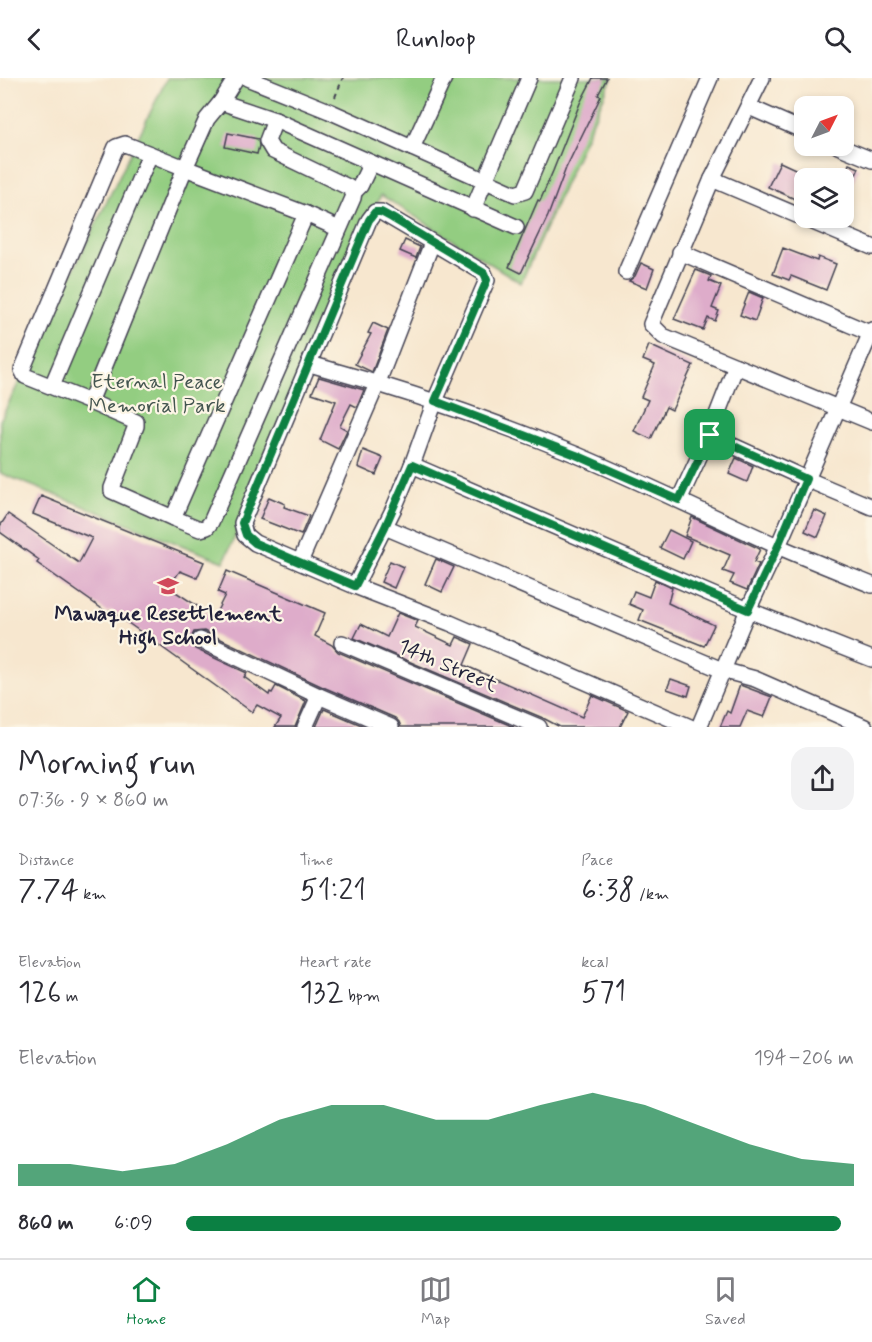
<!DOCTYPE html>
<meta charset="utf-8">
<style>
body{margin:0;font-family:Mynerve,sans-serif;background:#f2f2f3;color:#2b2b33;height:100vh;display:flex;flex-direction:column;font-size:22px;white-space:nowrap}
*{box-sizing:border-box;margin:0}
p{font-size:20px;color:#7c7c81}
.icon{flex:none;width:33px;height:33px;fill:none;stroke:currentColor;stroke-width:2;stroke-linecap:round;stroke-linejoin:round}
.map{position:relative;height:649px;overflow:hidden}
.details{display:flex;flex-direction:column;background:#fff;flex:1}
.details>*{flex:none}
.needle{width:39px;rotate:48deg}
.fabs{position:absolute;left:794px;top:18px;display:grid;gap:12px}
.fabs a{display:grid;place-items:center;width:60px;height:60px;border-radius:12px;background:#fff;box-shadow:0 3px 9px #0003;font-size:30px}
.pin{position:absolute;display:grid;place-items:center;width:51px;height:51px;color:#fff;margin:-26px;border-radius:12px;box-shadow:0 3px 9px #0006}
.round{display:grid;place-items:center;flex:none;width:63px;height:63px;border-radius:18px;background:#f2f2f3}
.summary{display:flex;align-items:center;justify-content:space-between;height:102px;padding:0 18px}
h1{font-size:33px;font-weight:600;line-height:45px}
.stats{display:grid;grid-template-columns:repeat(3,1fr);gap:9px;height:102px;padding:6px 18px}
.stats div{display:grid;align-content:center}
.stats b{font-size:30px;font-weight:600}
.stats small{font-size:16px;font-weight:400}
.stats p{font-size:16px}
.chart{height:168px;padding:12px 18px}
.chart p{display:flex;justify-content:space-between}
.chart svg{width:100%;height:108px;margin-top:6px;fill:#0b8043;opacity:.7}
ul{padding:0 18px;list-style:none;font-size:20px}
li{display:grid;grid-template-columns:96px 72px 1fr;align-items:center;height:45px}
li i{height:15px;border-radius:8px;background:#0b8043}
header{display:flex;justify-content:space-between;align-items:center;height:78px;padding:0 18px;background:#fff;font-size:27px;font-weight:600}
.menu{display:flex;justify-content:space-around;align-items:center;height:84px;border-top:2px solid #e1e1e2;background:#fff;font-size:16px;color:#7c7c81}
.menu a{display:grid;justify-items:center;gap:3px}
.menu .selected{color:#0b8043}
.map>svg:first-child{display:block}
.green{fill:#93cd81;stroke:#5a785e;stroke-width:1.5}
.building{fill:#deacca}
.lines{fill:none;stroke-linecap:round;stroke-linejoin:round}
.minor-casing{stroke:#424051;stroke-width:18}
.path{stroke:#424051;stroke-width:2;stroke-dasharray:4.5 4.5;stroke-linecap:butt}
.minor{stroke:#fff;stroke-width:15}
.route-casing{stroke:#fff;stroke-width:12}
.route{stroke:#0b8043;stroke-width:8}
.labels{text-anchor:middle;stroke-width:4.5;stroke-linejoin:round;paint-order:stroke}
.park-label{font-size:21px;fill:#445550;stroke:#fcf5e5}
.poi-label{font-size:21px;font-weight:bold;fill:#22223b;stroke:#fcf5e5}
.street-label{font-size:21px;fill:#22223b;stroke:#fcf5e5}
</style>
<header><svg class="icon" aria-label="back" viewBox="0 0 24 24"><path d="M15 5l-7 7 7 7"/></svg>Runloop<svg class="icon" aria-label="search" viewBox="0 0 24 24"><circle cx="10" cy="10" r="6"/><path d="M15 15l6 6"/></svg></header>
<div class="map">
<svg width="872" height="649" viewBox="0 0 872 649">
<rect width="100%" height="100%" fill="#fcf5e5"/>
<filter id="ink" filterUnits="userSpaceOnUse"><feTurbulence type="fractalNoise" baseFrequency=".0167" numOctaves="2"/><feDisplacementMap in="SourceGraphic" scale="12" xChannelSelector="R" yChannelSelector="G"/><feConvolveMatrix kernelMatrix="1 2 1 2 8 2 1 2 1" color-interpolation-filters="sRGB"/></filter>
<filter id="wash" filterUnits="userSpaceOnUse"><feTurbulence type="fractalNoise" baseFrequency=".008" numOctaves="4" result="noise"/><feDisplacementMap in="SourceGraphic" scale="24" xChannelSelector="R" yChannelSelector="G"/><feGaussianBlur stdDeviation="1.35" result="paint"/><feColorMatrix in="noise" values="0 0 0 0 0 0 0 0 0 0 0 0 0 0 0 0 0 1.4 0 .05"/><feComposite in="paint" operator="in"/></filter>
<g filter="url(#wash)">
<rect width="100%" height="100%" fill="#f7e7cf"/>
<path class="green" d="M167 0H612L521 205 381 117 224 484 0 395V343Z"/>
<g id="blocks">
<g class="building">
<path d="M593 0H607L598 17 601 18 566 90 548 138 521 195 509 189 538 122 540 123 553 93 580 25Z"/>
<path d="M228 55 258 61 259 68 257 76 225 69Z"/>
<path d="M780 84 804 95V125L768 109Z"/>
<path d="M849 86 859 90 843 126V100Z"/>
<path d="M405 162 420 169 416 180 400 173Z"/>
<path d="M783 170 817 183 818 179 836 186 826 212 791 198 789 202 773 196Z"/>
<path d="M641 185 654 191 647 210 629 203 635 198Z"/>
<path d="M696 192 711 198 709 203 721 208 712 230 719 233 715 243 708 240 703 252 674 241Z"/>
<path d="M749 214 763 220 755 243 740 237Z"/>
<path d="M373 245 388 252 372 294 355 286 371 256 368 255Z"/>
<path d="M649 267 693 287 672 332 666 329 651 361 634 353 648 322 641 319 655 287 643 282Z"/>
<path d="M319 299 364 312 357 329 351 326 340 348 347 352 338 371 320 362 336 323 312 315Z"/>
<path d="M363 372 383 380 376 397 358 389Z"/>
<path d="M736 380 753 388 747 404 729 396Z"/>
<path d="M41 418 204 484 197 500 180 493 168 509 214 539 225 517 218 514 227 493 325 535 315 558 332 567 338 574 514 649H401L399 644 395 640 323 609 204 553 194 554 190 562 195 571 247 595 244 599 269 617 270 614 272 615 276 608 306 623 295 649H275L281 640 257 627 252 634 110 532 108 535 37 485 39 482 0 454V448L8 436 79 485 92 460 33 436Z"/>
<path d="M269 419 285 426 284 429 309 438 301 457 260 441Z"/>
<path d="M814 432 827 438 818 459 805 453Z"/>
<path d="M692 439 760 471 754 484 759 486 747 512 730 505 734 497 723 493 730 477 685 458Z"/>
<path d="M669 452 691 463 683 481 660 470Z"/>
<path d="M436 481 454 489 442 514 425 506Z"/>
<path d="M390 483 403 489 394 510 381 504Z"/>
<path d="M655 502 672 510 668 525 714 547 704 568 639 542 643 532 629 526 634 513 649 519Z"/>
<path d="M398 535 418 543 415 549 453 567 457 559 473 566 464 587 582 639 592 617 628 633 620 649H560L543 640 354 560 361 546 387 559Z"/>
<path d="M671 601 691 608 688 618 667 611Z"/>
<path d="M740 607 772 619 764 639 747 633 740 649H720L727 633 730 635Z"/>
<path d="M324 631 366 649H316Z"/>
</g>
</g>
</g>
<g filter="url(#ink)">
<use href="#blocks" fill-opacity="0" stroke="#424051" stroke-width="1.5"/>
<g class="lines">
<defs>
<g id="minor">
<path d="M236 0 221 24 275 42 516 149"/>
<path d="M247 0 329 33 515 116 525 113 573 0"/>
<path d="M762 0 712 101 651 246 663 258 872 344"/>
<path d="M221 24 207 41 185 90 306 136"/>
<path d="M749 29 804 53"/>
<path d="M275 42 267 63 273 73 348 109 354 114 353 120 211 444 207 449 200 451 173 440 306 136 339 151"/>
<path d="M838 68 872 82"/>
<path d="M412 70 444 0"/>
<path d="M712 101 872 169"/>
<path d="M354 114 360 108 371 85"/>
<path d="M473 131 529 0"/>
<path d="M680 174 872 256"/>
<path d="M626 194 710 0"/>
<path d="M310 286C401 311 490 341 577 377 644 405 709 437 775 467 807 481 840 494 872 507"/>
<path d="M52 308 150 76"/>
<path d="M90 324 25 298 22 292 116 69 125 66 185 90 90 324 136 344V348L112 410V413L173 440"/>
<path d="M709 357 806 401 872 429"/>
<path d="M412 387 748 532 872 581"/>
<path d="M679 422 709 357 736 288"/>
<path d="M385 449 722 592 755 601 865 649"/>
<path d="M300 484 378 304 432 165"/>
<path d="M355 508 394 430 412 387 435 323 487 202 484 195 381 134H375L369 142 242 445 245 457 255 465 355 508 450 545 690 649"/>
<path d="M200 562 319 618 391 649"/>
<path d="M342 565 539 649"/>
<path d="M305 649 319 618"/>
<path d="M699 649 748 532 778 468 872 252"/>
</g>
</defs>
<use href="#minor" class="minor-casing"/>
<path class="path" d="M335 19 343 0"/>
<use href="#minor" class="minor"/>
</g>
</g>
<g class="lines" filter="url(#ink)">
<defs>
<path id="route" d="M375 134H381L392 140 484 195 487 202 435 323 576 377 679 422 710 357 806 401 778 468 748 532 412 387 385 449 355 508 255 465 246 457 242 445 369 142Z"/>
</defs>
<use href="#route" class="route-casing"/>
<use href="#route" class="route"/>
</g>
<defs>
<symbol id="school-bare" viewBox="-9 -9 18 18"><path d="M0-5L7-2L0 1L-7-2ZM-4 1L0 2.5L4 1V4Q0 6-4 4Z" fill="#d1495b" stroke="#fcf5e5" stroke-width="2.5" paint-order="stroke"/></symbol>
</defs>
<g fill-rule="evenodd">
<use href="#school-bare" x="153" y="493" width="30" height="30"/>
</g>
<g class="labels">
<g class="park-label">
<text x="157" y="310">Eternal Peace<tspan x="157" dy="24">Memorial Park</tspan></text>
</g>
<g class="poi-label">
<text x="168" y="542">Mawaque Resettlement<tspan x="168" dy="24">High School</tspan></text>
</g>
<g class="street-label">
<text transform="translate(448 587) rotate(23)" y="7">14th Street</text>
</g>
</g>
</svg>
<div class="fabs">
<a><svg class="needle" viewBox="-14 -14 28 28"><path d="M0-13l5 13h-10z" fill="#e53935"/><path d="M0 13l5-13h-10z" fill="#7c7c81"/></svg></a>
<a><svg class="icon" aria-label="layers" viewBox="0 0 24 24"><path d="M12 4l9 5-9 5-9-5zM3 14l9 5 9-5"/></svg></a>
</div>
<div class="pin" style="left:710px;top:357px;background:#1e9e55"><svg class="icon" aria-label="arrive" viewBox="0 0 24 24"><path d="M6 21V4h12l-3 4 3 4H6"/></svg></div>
</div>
<section class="details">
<div class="summary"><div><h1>Morning run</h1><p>07:36 · 9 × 860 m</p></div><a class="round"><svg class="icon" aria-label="share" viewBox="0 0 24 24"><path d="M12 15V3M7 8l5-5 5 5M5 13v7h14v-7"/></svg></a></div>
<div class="stats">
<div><p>Distance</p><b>7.74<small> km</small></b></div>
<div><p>Time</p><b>51:21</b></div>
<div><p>Pace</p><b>6:38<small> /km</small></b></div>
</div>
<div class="stats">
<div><p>Elevation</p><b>126<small> m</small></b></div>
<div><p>Heart rate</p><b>132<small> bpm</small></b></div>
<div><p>kcal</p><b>571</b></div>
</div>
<div class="chart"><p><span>Elevation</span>194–206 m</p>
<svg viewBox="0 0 160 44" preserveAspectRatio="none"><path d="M0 44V35L10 35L20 38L30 35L40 27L50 17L60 11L70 11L80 17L90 17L100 11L110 6L120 11L130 19L140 27L150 33L160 35V44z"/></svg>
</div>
<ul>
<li><b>860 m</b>6:09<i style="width:98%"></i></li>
</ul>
</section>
<nav class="menu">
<a class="selected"><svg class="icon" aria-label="home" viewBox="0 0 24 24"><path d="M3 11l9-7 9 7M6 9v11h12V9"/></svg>Home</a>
<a><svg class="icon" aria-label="map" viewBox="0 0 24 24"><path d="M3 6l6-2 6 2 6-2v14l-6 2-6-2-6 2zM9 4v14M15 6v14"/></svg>Map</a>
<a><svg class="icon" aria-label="saved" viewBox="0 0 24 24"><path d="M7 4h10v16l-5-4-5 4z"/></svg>Saved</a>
</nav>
